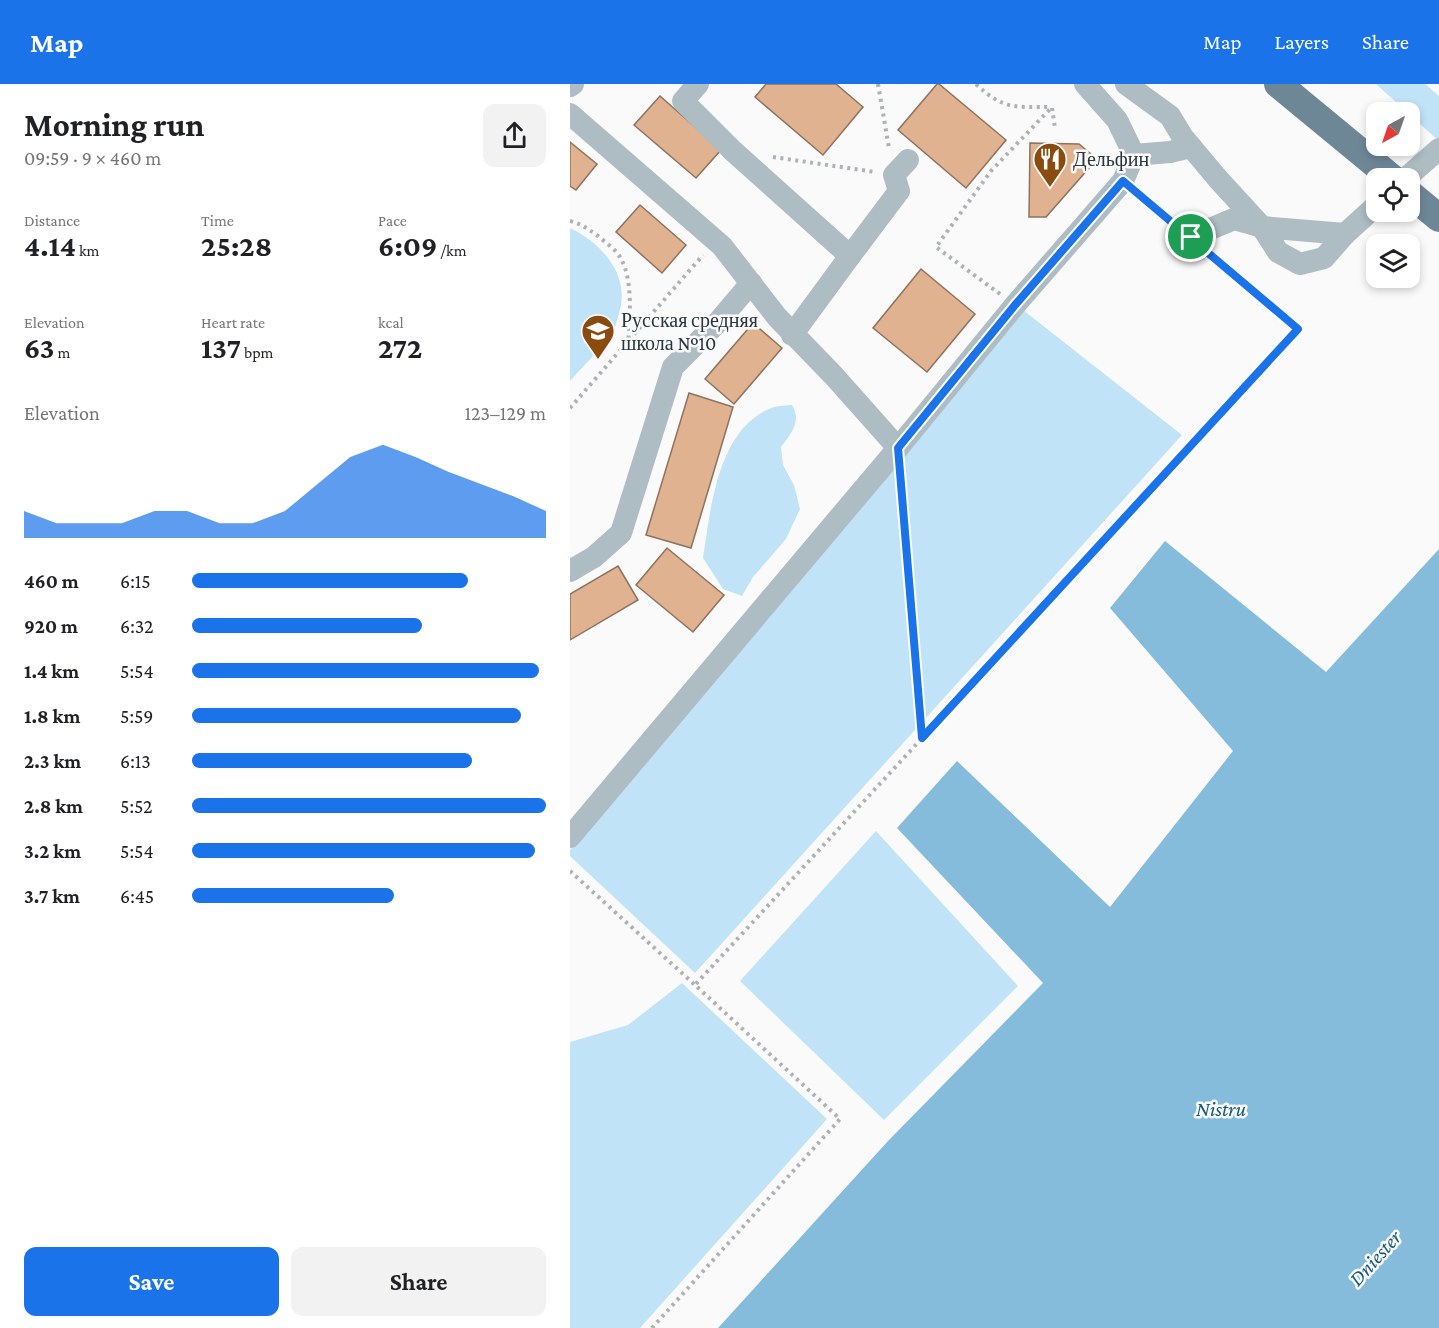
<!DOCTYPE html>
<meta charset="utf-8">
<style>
body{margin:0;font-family:"Crimson Pro",serif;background:#f2f2f2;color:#202124;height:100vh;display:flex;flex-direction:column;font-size:22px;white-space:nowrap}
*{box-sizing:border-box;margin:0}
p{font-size:20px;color:#757577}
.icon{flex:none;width:33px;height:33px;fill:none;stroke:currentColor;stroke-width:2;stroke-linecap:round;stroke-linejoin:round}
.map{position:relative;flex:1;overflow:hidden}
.panel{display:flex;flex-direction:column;background:#fff;width:570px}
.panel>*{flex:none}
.needle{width:39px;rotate:220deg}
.fabs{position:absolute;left:796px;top:18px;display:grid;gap:12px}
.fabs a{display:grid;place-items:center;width:54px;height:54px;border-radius:12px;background:#fff;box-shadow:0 3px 9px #0003;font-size:30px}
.pin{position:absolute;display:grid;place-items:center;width:51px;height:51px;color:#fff;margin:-26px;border:3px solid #fff;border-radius:50%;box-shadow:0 2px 6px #0007}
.round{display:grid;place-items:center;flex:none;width:63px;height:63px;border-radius:12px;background:#f2f2f2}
.summary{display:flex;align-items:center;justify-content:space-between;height:102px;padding:0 24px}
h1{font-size:33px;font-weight:700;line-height:45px}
.metrics{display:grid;grid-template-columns:repeat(3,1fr);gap:9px;height:102px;padding:6px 24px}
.metrics div{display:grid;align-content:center}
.metrics b{font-size:30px;font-weight:700}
.metrics small{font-size:16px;font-weight:400}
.metrics p{font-size:16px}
.chart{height:168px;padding:12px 24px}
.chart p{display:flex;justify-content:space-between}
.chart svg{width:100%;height:108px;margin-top:6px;fill:#1a73e8;opacity:.7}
.action{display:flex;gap:12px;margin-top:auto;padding:12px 24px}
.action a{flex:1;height:69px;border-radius:12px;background:#1a73e8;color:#fff;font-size:24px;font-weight:700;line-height:69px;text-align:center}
.action a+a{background:#f2f2f2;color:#202124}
ul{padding:0 24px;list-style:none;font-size:20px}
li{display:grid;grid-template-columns:96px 72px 1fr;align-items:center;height:45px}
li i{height:15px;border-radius:8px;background:#1a73e8}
header{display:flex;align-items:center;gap:36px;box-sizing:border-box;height:84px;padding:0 30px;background:#1a73e8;color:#fff}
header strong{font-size:28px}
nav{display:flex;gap:33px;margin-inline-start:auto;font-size:21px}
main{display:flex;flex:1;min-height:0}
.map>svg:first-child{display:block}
.green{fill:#c0e3f7}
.water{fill:#86bcdb}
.building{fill:#e0b28f;stroke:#8d735f;stroke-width:1.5}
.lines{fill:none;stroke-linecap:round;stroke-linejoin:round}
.path{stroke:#adb2b5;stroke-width:4;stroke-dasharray:3 4.5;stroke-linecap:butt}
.minor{stroke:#aebcc4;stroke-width:22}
.major{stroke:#6e8797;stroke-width:28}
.route-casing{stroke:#fff;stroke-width:12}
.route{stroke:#1a73e8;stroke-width:8}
.labels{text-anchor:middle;stroke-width:5;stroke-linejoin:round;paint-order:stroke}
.poi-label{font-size:20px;fill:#29363e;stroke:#fafafa;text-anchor:start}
.water-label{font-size:21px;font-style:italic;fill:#185a79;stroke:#fafafa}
</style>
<header>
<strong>Map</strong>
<nav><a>Map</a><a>Layers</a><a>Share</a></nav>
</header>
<main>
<section class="panel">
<div class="summary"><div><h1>Morning run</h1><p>09:59 · 9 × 460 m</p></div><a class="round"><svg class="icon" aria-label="share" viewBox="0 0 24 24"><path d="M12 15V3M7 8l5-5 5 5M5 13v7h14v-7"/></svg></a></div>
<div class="metrics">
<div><p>Distance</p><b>4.14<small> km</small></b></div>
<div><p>Time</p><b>25:28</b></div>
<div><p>Pace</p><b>6:09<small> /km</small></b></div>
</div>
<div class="metrics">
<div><p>Elevation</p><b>63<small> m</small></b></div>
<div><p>Heart rate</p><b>137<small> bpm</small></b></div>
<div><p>kcal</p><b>272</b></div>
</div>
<div class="chart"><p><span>Elevation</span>123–129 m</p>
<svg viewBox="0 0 160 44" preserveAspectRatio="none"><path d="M0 44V33L10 38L20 38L30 38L40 33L50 33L60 38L70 38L80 33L90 22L100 11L110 6L120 11L130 17L140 22L150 27L160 33V44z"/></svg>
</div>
<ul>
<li><b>460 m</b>6:15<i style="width:78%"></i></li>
<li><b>920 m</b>6:32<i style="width:65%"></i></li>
<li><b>1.4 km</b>5:54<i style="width:98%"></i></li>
<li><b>1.8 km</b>5:59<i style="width:93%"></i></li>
<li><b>2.3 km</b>6:13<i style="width:79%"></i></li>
<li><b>2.8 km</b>5:52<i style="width:100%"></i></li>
<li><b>3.2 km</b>5:54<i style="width:97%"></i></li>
<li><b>3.7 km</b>6:45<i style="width:57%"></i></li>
</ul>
<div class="action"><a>Save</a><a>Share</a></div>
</section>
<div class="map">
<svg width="869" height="1244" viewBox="0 0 869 1244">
<rect width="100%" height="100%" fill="#fafafa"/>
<g class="green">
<path d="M806 0H855L869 12V57L840 31V28H837Z"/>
<path d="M0 144C32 159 61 192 49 229 47 235 46 242 43 247 31 265 14 281 0 297Z"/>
<path d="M453 226 612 351 125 889 0 772V766Z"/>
<path d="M222 321C232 337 221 350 211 363L213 381 224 401 230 425 216 455 183 493 172 512 153 505 133 474C141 424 147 343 204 323 210 322 217 321 222 321Z"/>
<path d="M306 747 448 902 314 1036 170 897Z"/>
<path d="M112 899 257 1035 70 1244H0V958L58 941Z"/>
</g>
<path class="water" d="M595 457 756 588 869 465V1244H148L318 1057 473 899 327 744 387 677 540 823 663 667 540 524Z"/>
<g class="building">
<path d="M196 0H266L293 23 253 71 185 13Z"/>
<path d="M367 0H369L436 56 396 104 328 46Z"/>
<path d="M90 12 151 66 126 94 64 41Z"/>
<path d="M0 58 27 80 6 106 0 102Z"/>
<path d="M460 59 509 60 527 75 476 133H459Z"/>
<path d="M70 121 116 161 92 189 46 148Z"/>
<path d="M351 185 405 230 357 288 303 244Z"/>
<path d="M183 239 212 264 164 320 135 295Z"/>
<path d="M119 309 163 323 121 464 76 451Z"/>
<path d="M97 464 154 511 123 548 66 501Z"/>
<path d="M48 482 68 516 0 556V510Z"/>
</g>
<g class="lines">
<g class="path">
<path d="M308 0 319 64"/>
<path d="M406 0C433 26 446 23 481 23"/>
<path d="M482 24 485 44"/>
<path d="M203 73 305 88"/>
<path d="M568 109 606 141"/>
<path d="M0 137C12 140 18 145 28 152 35 158 47 166 51 175 63 195 60 235 58 258"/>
<path d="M430 210 366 163 421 87 482 23"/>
<path d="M0 324 133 171"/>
<path d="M331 392 352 654"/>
<path d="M0 787 125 901"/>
<path d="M82 1244 270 1035 125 901 728 245 639 169"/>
</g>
<g class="minor">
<path d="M128 0 113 17 163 67 280 172 222 251"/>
<path d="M556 0 600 32 612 52 648 95 692 143 708 168 730 180 754 174 775 150 807 121"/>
<path d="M0 2 3 0"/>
<path d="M0 30 152 162 207 233 264 292 328 364"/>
<path d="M564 71 600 68 621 63"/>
<path d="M836 94 869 65"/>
<path d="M621 153 664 135 692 143 775 150"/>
<path d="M280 172 329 107 324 91 338 76"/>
<path d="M0 487 24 473 51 449 103 283 148 238 181 199"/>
<path d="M0 753 328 364 445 221 553 97 564 71 547 36 515 0"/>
</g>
<g class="major">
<path d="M708 0 822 94"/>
<path d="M840 110 869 134"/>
</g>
</g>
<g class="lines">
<defs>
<path id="route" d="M553 97 728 245 352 654 328 364 445 221Z"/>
</defs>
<use href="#route" class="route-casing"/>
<use href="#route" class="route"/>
</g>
<defs>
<symbol id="restaurant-pin" viewBox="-11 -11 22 30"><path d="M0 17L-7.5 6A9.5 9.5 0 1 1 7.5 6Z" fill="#8a4c0e" stroke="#fafafa"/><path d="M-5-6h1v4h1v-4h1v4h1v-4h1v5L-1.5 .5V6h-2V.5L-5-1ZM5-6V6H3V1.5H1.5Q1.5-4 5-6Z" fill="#fff"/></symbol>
<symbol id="school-pin" viewBox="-11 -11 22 30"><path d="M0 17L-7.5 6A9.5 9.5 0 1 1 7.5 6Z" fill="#8a4c0e" stroke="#fafafa"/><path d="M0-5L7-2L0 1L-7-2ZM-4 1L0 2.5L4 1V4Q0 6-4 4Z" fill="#fff"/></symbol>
</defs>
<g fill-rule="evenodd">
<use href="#restaurant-pin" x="461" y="56" width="38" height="52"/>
<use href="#school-pin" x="9" y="228" width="38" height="52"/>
</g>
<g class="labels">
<g class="poi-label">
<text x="503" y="82">Дельфин</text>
<text x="51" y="243">Русская средняя<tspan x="51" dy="23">школа №10</tspan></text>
</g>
<g class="water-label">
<text x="651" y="1032">Nistru</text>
<text transform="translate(805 1174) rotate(-48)" y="7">Dniester</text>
</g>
</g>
</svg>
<div class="fabs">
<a><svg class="needle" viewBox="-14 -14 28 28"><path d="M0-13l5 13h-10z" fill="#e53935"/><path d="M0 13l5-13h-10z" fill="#757577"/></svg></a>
<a><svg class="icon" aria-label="locate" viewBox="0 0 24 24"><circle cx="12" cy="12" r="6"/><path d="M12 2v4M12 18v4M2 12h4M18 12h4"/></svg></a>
<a><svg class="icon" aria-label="layers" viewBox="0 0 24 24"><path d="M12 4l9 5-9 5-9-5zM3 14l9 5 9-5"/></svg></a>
</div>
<div class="pin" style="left:621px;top:153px;background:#1e9e55"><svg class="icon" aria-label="arrive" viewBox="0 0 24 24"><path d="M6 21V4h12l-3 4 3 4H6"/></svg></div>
</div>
</main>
